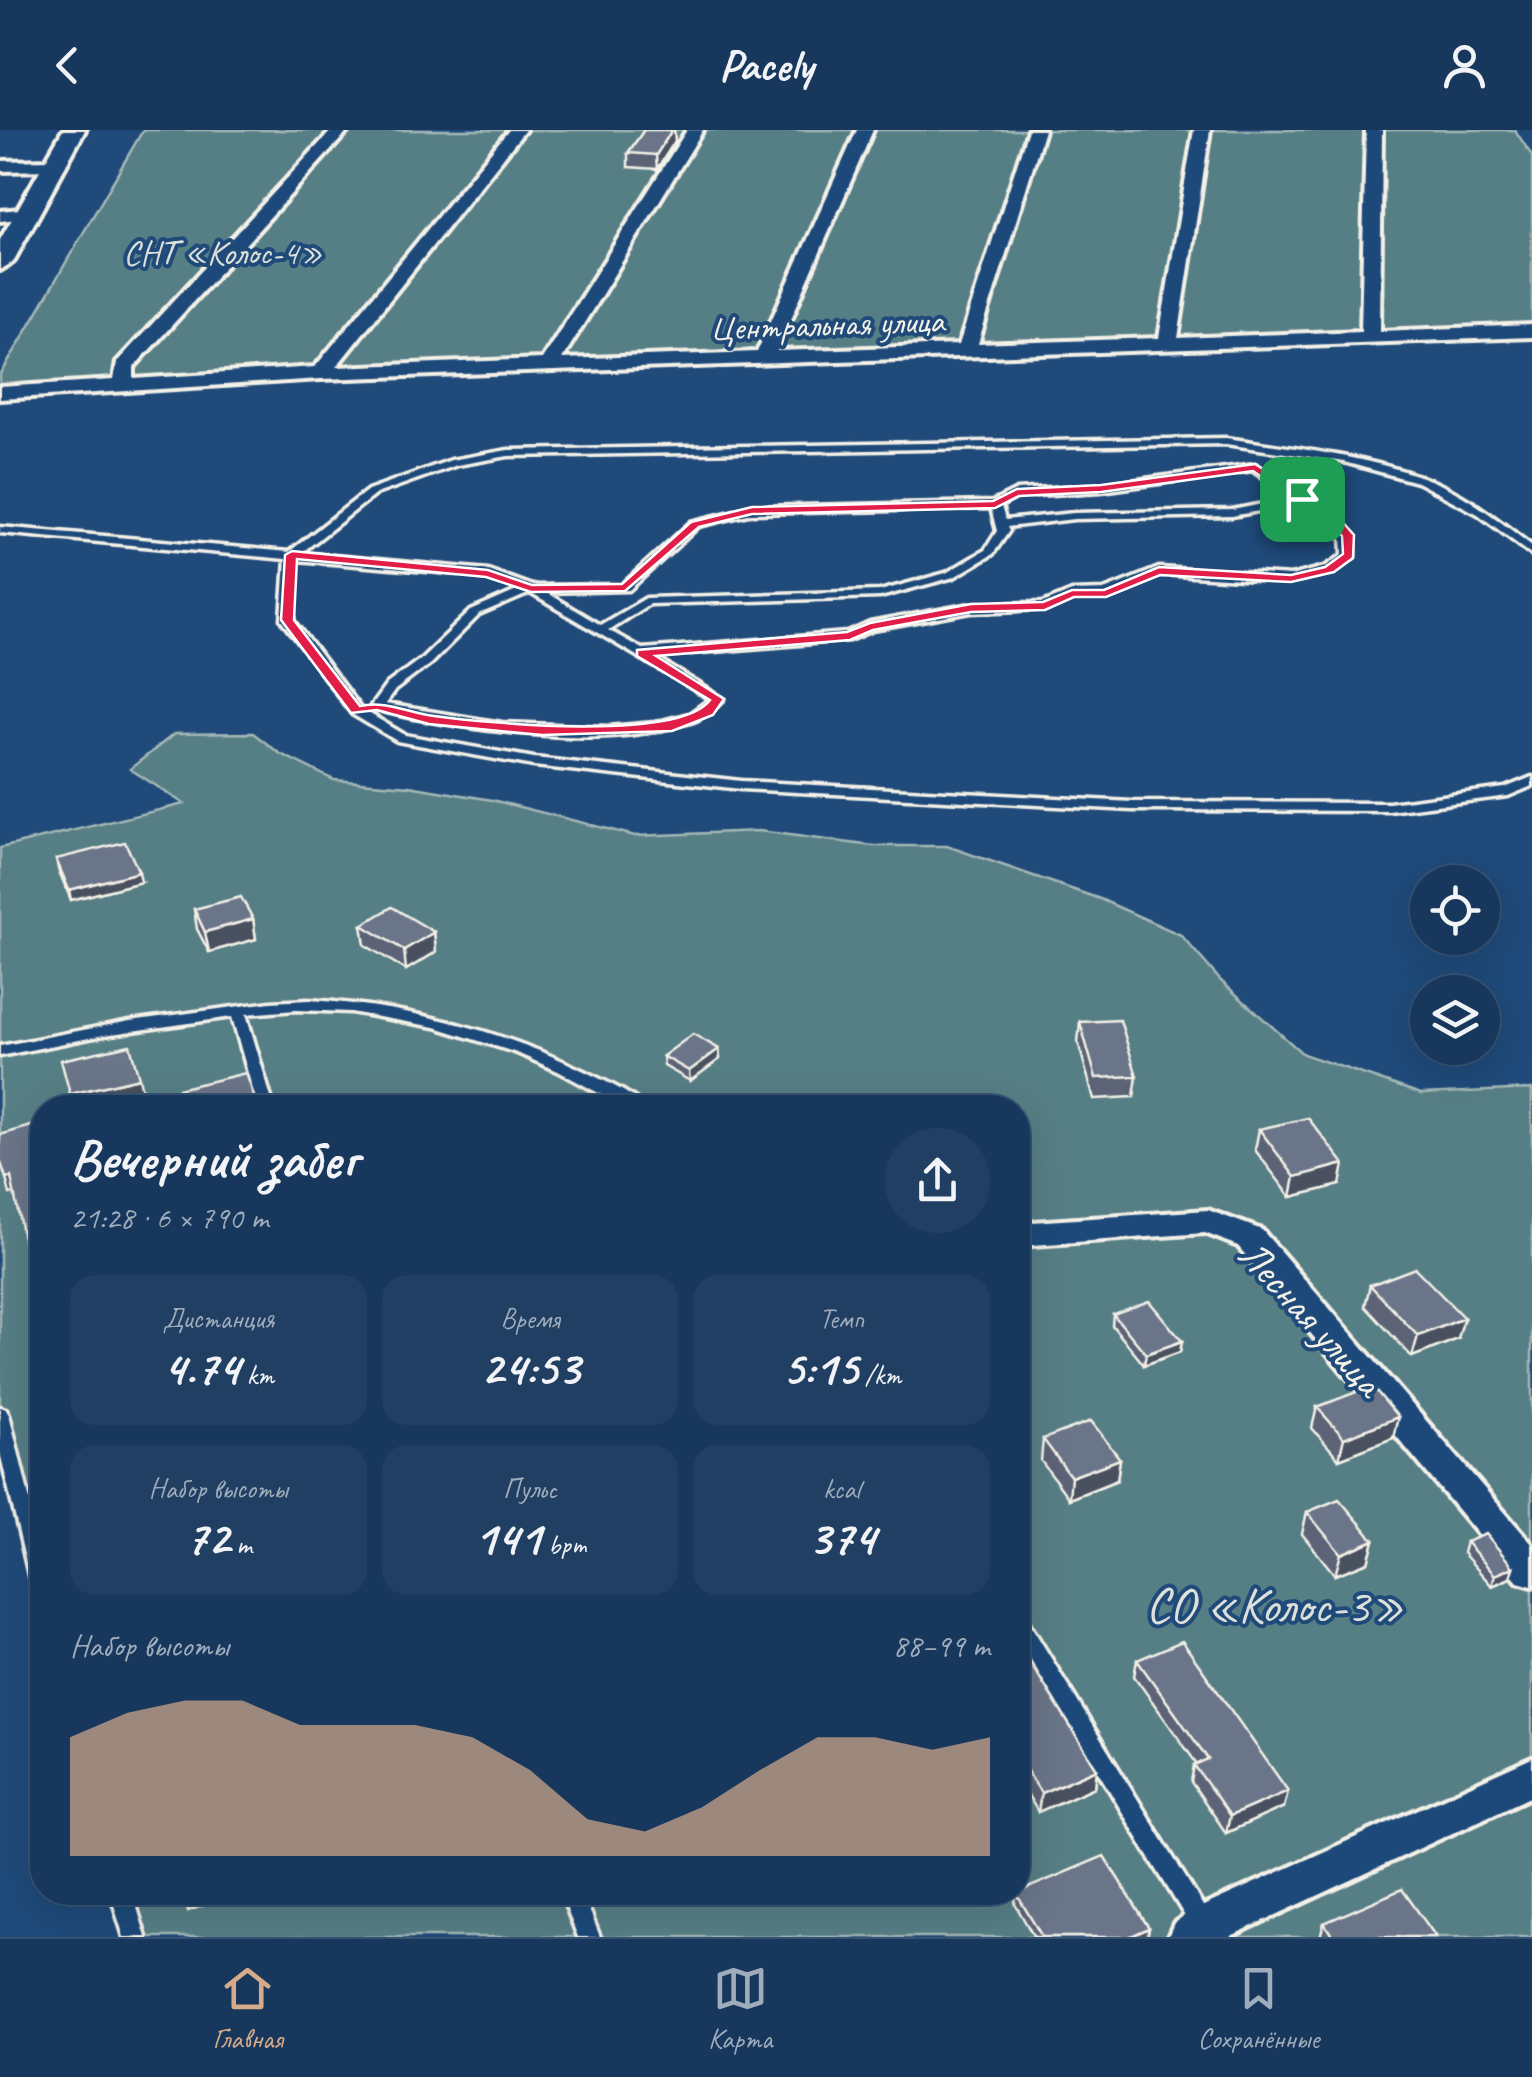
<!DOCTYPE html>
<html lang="ru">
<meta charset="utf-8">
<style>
body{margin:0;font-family:Caveat,sans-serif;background:#203f62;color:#f1f3f6;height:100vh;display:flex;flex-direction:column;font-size:38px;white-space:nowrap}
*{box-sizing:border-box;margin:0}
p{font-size:32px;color:#9eacbb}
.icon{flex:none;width:55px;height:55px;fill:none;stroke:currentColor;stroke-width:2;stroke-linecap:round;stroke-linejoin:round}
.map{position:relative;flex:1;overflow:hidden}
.sheet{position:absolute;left:30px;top:965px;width:1000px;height:810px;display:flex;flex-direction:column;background:#17385c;border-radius:40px;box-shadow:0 10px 40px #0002,0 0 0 2px #365272}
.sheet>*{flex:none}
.controls{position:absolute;left:1410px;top:735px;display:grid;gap:20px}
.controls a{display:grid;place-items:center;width:90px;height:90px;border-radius:50%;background:#17385c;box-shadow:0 10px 40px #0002,0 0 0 2px #365272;font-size:50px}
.pin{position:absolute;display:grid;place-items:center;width:85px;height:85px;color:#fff;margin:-42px;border-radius:20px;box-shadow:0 5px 15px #0006}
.round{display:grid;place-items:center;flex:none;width:105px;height:105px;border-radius:52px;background:#203f62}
.overview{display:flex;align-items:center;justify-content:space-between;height:170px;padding:0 40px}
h1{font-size:55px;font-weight:700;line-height:75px}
.metrics{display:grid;grid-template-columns:repeat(3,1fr);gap:15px;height:170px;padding:10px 40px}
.metrics div{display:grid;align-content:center;border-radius:25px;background:#203f62;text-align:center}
.metrics b{font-size:50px;font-weight:700}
.metrics small{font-size:28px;font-weight:400}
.metrics p{font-size:28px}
.chart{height:280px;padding:20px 40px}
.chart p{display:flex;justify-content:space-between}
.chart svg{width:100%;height:180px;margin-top:10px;fill:#d6ab8b;opacity:.7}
header{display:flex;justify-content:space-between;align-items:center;height:130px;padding:0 40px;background:#17385c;font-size:45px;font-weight:700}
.tab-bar{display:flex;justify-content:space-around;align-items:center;height:140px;border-top:2px solid #365272;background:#17385c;font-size:28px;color:#9eacbb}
.tab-bar a{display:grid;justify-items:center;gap:5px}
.tab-bar .active{color:#d6ab8b}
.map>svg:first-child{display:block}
.green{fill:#567e85;stroke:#a5b8b6;stroke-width:2.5}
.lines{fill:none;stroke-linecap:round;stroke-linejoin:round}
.lane-casing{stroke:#f4f1e8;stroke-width:7}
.street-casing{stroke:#f4f1e8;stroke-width:8}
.secondary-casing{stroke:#f4f1e8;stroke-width:8}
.lane{fill:#1f4a7a;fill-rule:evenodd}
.street{fill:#1f4a7a;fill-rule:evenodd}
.secondary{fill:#1f4a7a;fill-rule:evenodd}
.wall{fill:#5b6476;stroke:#f4f1e8;stroke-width:2.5}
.shaded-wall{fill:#4a5160;stroke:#f4f1e8;stroke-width:2.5}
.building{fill:#6a7489;stroke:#f4f1e8;stroke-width:2.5}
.route{fill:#e11d48;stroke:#fff;stroke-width:2.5;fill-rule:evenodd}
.labels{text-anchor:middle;stroke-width:8;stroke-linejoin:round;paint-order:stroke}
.far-park-label{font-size:35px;fill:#dce0d9;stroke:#1f4a7a}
.far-street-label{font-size:35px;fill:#f4f1e8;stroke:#1f4a7a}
.street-label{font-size:42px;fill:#f4f1e8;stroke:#1f4a7a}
.near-park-label{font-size:50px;fill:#dce0d9;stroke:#1f4a7a}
</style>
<header><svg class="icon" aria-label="back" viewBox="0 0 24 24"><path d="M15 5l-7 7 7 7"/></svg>Pacely<svg class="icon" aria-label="person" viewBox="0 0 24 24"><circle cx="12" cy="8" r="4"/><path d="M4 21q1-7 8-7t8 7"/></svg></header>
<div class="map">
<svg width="1532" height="1807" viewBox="0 0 1532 1807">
<rect width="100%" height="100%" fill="#1f4a7a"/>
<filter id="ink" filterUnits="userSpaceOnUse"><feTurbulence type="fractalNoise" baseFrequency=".01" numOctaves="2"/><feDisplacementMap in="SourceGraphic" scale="20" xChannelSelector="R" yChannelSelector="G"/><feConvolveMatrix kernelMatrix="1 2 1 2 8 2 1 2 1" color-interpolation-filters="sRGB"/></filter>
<g filter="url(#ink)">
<g class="green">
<path d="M143 0H1515L1532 26V197L1383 200 0 259V246Z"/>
<path d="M253 603 279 623 334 650 409 656 492 670 635 706 759 701 873 716H947L1100 769 1181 805 1221 851 1303 924 1421 964 1532 959V1807H132L120 1763 1018 1762V978H42V1467L0 1306V718L184 674 130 639 174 604Z"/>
</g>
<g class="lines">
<defs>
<g id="lane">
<path d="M1226 308C1292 318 1359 325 1422 347 1463 361 1498 390 1532 416V425L1478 384 1417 352 1344 332 1226 314 508 326 457 335 376 364 301 423 488 440 532 456 622 455 691 392 752 377 993 372 1017 360 1101 355 1255 334 1338 388 1354 405 1355 426 1333 441 1291 452 1160 444 1110 465 1074 467 1045 479 971 482 873 500 850 510 653 526 724 569C717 576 709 583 700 588 692 593 680 594 671 597 590 619 454 598 373 579L371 576 387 554 422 528 471 481 521 459 486 446 297 430 294 490 360 578 405 605 534 628 741 651 1132 672 1389 673 1505 658 1532 647V656L1508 666 1389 681 1132 680 741 659 534 636 397 611 352 584 282 490 286 429 0 403V397L289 422 368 360 451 330 508 320ZM1253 340 1293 368 1232 380 1074 383 1005 390 1001 376 1019 366 1101 361ZM1301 373 1330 392 1342 406 1343 425 1325 437 1291 446 1159 438 1104 460 1072 461 1043 473 971 474 870 493 848 503 642 519 608 500 649 474 880 467 954 447 993 424 1009 401 1007 397 1074 389 1232 386ZM991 378 997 401 985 420 946 443 880 461 646 468 600 495 545 462 629 460 699 396 752 383ZM530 463 710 569 689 584 655 593 608 597 502 593 385 574 395 560 430 534 479 485Z"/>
<path d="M308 870C405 876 499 899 586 942 606 952 630 962 646 978H626L558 941 517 923 435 897 351 882 296 880 246 884 274 978H258L232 887 104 905 0 926V916L130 891 271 872Z"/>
<path d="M0 1277 6 1279 9 1284 42 1421V1466L35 1464 32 1458 0 1322Z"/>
<path d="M1018 1484 1025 1486 1211 1789 1214 1796 1211 1803 1203 1806 1195 1803 1018 1508Z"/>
<path d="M110 1762H132L146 1807H124Z"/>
<path d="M560 1762H582L600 1807H578Z"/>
</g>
<g id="street">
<path d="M332 0H349L134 237V249L315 237 509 0H525L336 237 542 229 687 0H703L562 229 757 222 857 0H873L777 221 959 215 1028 0H1044L978 214 1159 208 1194 0H1210L1178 208 1361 201 1366 0H1382L1380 201 1532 195V207L321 249 0 269V257L114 250 117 232Z"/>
<path d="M0 31 53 30 61 35 53 40 0 41Z"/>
<path d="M30 78 39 83 36 87 0 91V81Z"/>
<path d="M1208 1080 1262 1100 1532 1414V1456L1518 1452 1238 1116 1205 1103 1018 1116V1093Z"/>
<path d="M1532 1628V1666L1229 1807H1168L1174 1793 1188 1783Z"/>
</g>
<path id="secondary" d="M63 0H85L13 132 0 140V110Z"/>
</defs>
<use href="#lane" class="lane-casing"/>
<use href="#street" class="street-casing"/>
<use href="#secondary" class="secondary-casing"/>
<use href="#lane" class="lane"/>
<use href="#street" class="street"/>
<use href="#secondary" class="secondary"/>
</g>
<g class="wall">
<path d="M644 0H674L675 11 657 39 628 37V23Z"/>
<path d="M56 729 141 752 71 770 58 739Z"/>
<path d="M194 779 253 789 256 809 209 822 197 799Z"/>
<path d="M362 795 434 802 436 822 406 840 365 815Z"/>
<path d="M1080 892 1137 946 1134 967 1094 969 1078 912Z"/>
<path d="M719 919 720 929 690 951 664 936 663 926Z"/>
<path d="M1259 999 1340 1055 1291 1067 1255 1020Z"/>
<path d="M1370 1155 1458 1209 1412 1227 1365 1176Z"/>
<path d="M1113 1184 1182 1211 1180 1222 1144 1235 1112 1195Z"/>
<path d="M1317 1277 1393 1308 1339 1329 1312 1298Z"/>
<path d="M1043 1309 1120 1329 1117 1350 1069 1369 1041 1331Z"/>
<path d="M1307 1382 1374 1410 1368 1432 1335 1445 1302 1404Z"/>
<path d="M1466 1412 1513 1437 1510 1448 1492 1456 1463 1423Z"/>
<path d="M1018 1513 1097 1639 1095 1657 1038 1682 1018 1649Z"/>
<path d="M1137 1530 1288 1661 1284 1677 1226 1703 1191 1652 1194 1635 1197 1634 1134 1546Z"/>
<path d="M1016 1763 1149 1798 1147 1807H1034L1015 1774Z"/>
<path d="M1324 1793 1436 1807H1320Z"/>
</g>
<g class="shaded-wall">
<path d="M672 0H674L675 11 657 39 656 25Z"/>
<path d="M139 742 141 752 71 770 69 760Z"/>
<path d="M253 789 256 809 209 822 205 802Z"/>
<path d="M434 802 436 822 406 840 404 820Z"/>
<path d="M719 919 720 929 690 951 689 941Z"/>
<path d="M139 948 144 969 108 978H73L70 964Z"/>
<path d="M1344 1034 1340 1055 1291 1067 1295 1047Z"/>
<path d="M11 1047 15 1063 10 1064 6 1048Z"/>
<path d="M42 1108V1125L28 1129 24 1113Z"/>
<path d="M1464 1188 1458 1209 1412 1227 1418 1206Z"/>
<path d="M1182 1211 1180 1222 1144 1235 1146 1224Z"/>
<path d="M1398 1287 1393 1308 1339 1329 1344 1308Z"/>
<path d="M1120 1329 1117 1350 1069 1369 1071 1347Z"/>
<path d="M1374 1410 1368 1432 1335 1445 1341 1424Z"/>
<path d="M1513 1437 1510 1448 1492 1456 1495 1445Z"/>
<path d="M1097 1639 1095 1657 1038 1682 1041 1663Z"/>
<path d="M1288 1661 1284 1677 1226 1703 1230 1686Z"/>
<path d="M183 1762H240L188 1781Z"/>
<path d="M1149 1798 1147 1807H1129Z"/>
</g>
<g class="building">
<path d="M644 0H672L656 25 628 23Z"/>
<path d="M125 712 139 742 69 760 56 729Z"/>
<path d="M241 767 253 789 205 802 194 779Z"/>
<path d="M392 777 434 802 404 820 362 795Z"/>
<path d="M1120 890 1137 946 1096 948 1080 892Z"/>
<path d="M693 904 719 919 689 941 663 926Z"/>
<path d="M130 915 139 948 70 964 61 930Z"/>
<path d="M246 943 258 978H184L178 959Z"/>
<path d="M1308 988 1344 1034 1295 1047 1259 999Z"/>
<path d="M42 993V1108L24 1113 11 1047 6 1048 0 1030V1005Z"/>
<path d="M1415 1138 1464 1188 1418 1206 1370 1155Z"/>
<path d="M1149 1171 1182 1211 1146 1224 1113 1184Z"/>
<path d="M1372 1256 1398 1287 1344 1308 1317 1277Z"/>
<path d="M1091 1291 1120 1329 1071 1347 1043 1309Z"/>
<path d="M1339 1369 1374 1410 1341 1424 1307 1382Z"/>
<path d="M1486 1404 1513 1437 1495 1445 1466 1412Z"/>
<path d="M1182 1511 1288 1661 1230 1686 1194 1635 1208 1629 1137 1530Z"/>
<path d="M1018 1513 1097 1639 1041 1663 1018 1627Z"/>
<path d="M1104 1726 1149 1798 1129 1807H1042L1016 1763Z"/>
<path d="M1402 1759 1436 1807H1333L1324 1793Z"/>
</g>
</g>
<path class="route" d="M1255 334 1338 387 1354 405 1353 428 1334 442 1291 452 1160 445 1106 467H1074L1045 480 971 482 873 500 850 510 656 526 724 569 713 585 672 601 542 605 429 594 377 580 351 583 281 490 285 425 292 421 488 440 532 455 622 454 691 392 752 377 993 371 1017 359 1101 355ZM1253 341 1329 393 1342 406 1343 424 1325 437 1291 445 1159 437 1104 460H1072L1043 472 971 474 870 493 847 502 637 520V526L710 570C679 612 486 593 434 586 408 583 386 570 360 576L294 490 297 429 486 447 531 462 625 461 699 397 752 384 995 378 1019 366 1101 362Z"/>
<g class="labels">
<g class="far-park-label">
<text x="223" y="134">СНТ «Колос-4»</text>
</g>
<g class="far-street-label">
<text transform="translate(827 194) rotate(-2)" y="12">Центральная улица</text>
</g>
<g class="street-label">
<text transform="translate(1312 1187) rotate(48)" y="15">Лесная улица</text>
</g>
<g class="near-park-label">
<text x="1275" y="1492">СО «Колос-3»</text>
</g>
</g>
</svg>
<div class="controls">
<a><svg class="icon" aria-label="locate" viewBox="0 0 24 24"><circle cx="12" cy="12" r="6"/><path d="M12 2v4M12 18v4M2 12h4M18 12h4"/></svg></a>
<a><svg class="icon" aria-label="layers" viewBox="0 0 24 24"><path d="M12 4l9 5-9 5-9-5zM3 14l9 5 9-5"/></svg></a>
</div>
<div class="pin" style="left:1302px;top:369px;background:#1e9e55"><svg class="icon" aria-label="arrive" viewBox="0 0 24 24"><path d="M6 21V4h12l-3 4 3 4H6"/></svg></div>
<section class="sheet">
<div class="overview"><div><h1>Вечерний забег</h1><p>21:28 · 6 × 790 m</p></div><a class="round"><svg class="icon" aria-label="share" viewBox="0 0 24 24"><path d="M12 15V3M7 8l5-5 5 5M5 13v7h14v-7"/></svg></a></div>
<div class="metrics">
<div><p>Дистанция</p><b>4.74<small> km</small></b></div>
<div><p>Время</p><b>24:53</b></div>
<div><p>Темп</p><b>5:15<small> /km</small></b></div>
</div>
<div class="metrics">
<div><p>Набор высоты</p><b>72<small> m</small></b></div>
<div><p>Пульс</p><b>141<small> bpm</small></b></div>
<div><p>kcal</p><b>374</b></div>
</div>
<div class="chart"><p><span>Набор высоты</span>88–99 m</p>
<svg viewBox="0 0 160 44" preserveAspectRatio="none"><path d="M0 44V15L10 9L20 6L30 6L40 12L50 12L60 12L70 15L80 23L90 35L100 38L110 32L120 23L130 15L140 15L150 18L160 15V44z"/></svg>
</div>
</section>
</div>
<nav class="tab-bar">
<a class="active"><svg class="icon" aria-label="home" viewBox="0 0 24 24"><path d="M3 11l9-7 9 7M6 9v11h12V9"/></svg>Главная</a>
<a><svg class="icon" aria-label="map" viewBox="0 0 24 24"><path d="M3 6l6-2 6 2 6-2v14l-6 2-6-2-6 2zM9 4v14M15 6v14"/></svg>Карта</a>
<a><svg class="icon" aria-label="saved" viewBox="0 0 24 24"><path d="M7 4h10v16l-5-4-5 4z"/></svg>Сохранённые</a>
</nav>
